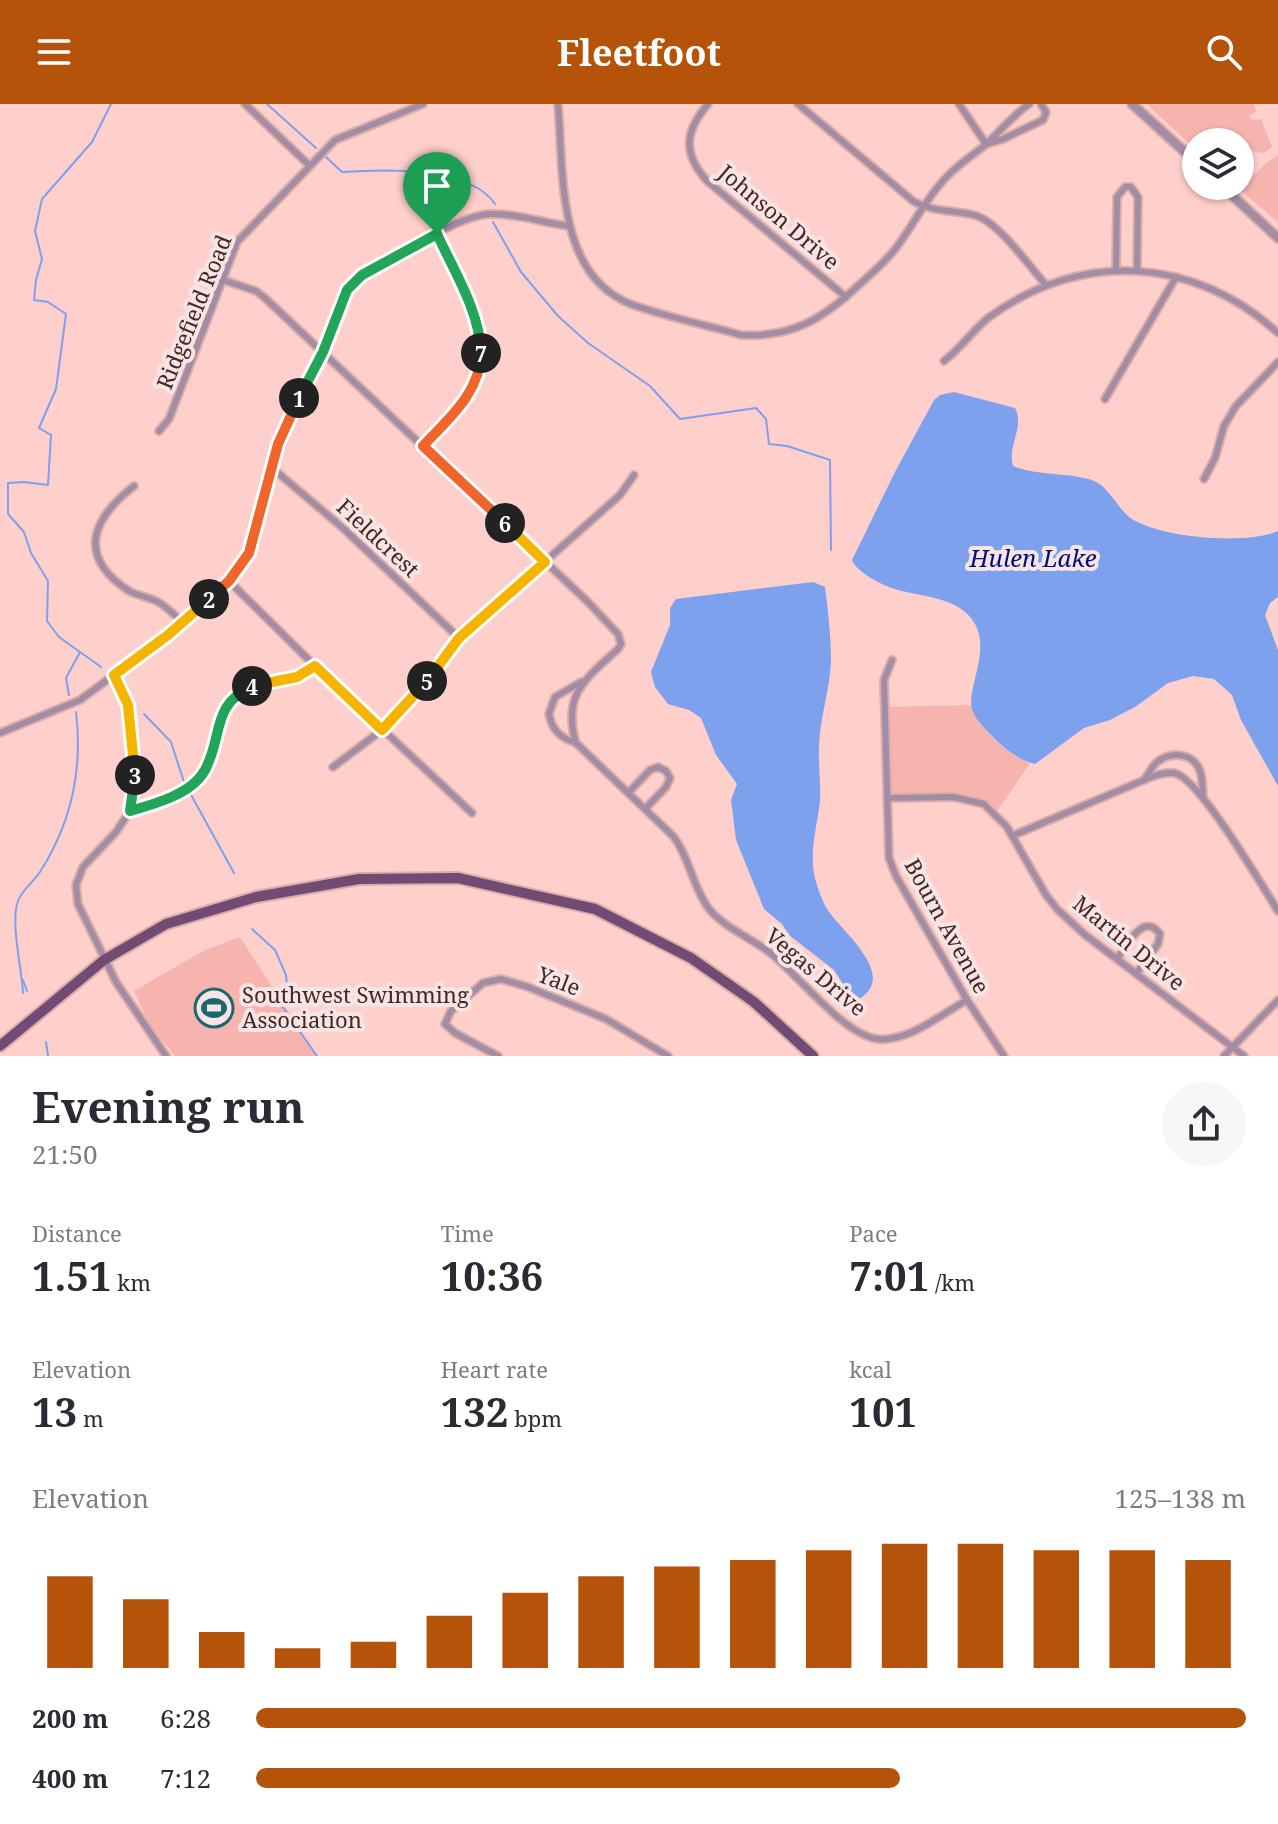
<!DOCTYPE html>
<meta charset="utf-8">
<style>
body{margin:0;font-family:"Noto Serif",serif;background:#f7f7f7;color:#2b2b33;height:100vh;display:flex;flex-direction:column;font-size:30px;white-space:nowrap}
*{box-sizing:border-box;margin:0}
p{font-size:26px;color:#7c7c81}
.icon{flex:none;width:44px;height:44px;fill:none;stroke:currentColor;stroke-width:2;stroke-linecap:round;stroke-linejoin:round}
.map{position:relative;height:952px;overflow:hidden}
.drawer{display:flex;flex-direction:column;background:#fff;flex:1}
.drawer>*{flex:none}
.controls{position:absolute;left:1182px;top:24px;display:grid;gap:16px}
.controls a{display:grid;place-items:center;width:72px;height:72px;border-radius:50%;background:#fff;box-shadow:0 2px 6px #0004;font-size:40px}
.pin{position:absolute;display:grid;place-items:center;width:68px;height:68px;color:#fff;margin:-82px -34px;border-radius:50% 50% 50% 0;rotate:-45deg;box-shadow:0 0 8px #0007}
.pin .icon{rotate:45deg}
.km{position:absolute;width:40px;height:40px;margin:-20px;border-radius:50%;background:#222;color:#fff;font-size:22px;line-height:40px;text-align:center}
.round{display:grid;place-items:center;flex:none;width:84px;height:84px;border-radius:42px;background:#f7f7f7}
.summary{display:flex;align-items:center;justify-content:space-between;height:136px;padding:0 32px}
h1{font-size:44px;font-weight:700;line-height:60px}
.stats{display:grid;grid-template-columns:repeat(3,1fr);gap:12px;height:136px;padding:8px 32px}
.stats div{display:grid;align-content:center}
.stats b{font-size:40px;font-weight:700}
.stats small{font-size:22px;font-weight:400}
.stats p{font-size:22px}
.chart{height:224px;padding:16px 32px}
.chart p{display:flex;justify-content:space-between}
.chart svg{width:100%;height:144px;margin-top:8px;stroke:#b45309;stroke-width:6}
ul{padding:0 32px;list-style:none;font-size:26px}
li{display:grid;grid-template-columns:128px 96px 1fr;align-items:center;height:60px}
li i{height:20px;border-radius:10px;background:#b45309}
header{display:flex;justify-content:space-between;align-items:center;height:104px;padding:0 32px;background:#b45309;color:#fff;font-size:36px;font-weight:700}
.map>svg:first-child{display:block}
.green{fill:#f7b4ae}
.water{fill:#7da1ed}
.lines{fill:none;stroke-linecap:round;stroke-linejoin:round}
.stream{stroke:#7da1ed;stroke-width:2}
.minor-casing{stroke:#daadaa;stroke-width:10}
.tertiary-casing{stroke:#daadaa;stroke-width:12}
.primary-casing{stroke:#daadaa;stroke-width:14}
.minor{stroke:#a28da4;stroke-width:6}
.tertiary{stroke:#a28da4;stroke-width:8}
.primary{stroke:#714b73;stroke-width:10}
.split-1-casing{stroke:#fff;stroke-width:16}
.split-2-casing{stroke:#fff;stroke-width:16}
.split-3-casing{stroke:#fff;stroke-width:16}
.split-4-casing{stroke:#fff;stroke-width:16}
.split-5-casing{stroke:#fff;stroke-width:16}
.split-6-casing{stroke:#fff;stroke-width:16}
.split-7-casing{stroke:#fff;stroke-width:16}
.split-8-casing{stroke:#fff;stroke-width:16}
.split-1{stroke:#22a559;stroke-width:10}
.split-2{stroke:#f0652b;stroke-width:10}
.split-3{stroke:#f5b400;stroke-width:10}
.split-4{stroke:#22a559;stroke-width:10}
.split-5{stroke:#f5b400;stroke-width:10}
.split-6{stroke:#f5b400;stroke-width:10}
.split-7{stroke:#f0652b;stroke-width:10}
.split-8{stroke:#22a559;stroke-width:10}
.labels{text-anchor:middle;stroke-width:8;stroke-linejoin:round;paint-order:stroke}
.street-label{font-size:22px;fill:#452725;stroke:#f6e5e4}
.poi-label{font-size:22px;fill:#452725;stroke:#f6e5e4;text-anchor:start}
.water-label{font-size:24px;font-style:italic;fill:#010d7f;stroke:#f6e5e4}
</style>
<header><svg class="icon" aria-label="menu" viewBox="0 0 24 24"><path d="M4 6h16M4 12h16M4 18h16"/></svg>Fleetfoot<svg class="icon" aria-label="search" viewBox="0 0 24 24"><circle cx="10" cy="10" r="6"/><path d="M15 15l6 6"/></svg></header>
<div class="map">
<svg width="1278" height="952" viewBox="0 0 1278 952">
<rect width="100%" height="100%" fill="#ffcfcb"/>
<g class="green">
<path d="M1147 0H1254L1256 8 1249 11 1251 16 1261 15 1272 43 1264 49 1250 47 1240 54V38H1196V46Z"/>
<path d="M1278 51V118L1240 86 1266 59Z"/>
<path d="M972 601C974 621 1011 653 1030 659L996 709 970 694H887L886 603Z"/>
<path d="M240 833 317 952H175L149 920 134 887 205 846Z"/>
</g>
<g class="water">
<path d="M954 288 1015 304C1025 323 1007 342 1013 362 1038 372 1067 368 1092 376 1109 382 1118 406 1132 415 1162 434 1246 441 1278 427V493L1270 499 1265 511 1278 546V682L1241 616 1232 591 1214 575 1193 572 1168 579 1135 603 1110 616 1084 624 1035 660C1019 656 1006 646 994 634 987 627 978 618 974 610 962 591 992 550 975 520 960 493 923 493 898 486 885 483 856 468 852 456L895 368 934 296 940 291Z"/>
<path d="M813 478 825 483C828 507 831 532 831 557 830 585 820 613 819 642 818 660 821 679 820 697 817 722 810 745 814 770 816 780 822 797 827 805 841 827 899 871 859 895L850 891 834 866 789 831 782 820 764 805 736 736 731 696 737 680 716 651 701 614 689 606 668 600 655 583 651 568 670 521V504L676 495Z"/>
</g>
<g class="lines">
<g class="stream">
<path d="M267 0 316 44"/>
<path d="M326 53 342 68C383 65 470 62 495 100"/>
<path d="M493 118 521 168 558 212 588 239 650 282 680 315 756 304 766 315 769 340 787 342 830 356 831 446"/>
<path d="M80 548 101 563"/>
<path d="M69 591 66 574 80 548 59 533 47 517 48 477 31 449 24 428 8 410V379L24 378 48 381 51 331 39 324 56 285 66 210 48 198 34 196 36 176 42 155 35 127 42 95 92 38 111 0"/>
<path d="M144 610 171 638 184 678"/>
<path d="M190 689 234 769"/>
<path d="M252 825 275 846 286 871 287 881 282 902 317 952"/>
<path d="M23 876 27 887"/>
<path d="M23 889C22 865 10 818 18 797 22 786 34 777 40 768 72 718 83 666 76 608"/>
<path d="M46 938 48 952"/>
</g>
<defs>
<g id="minor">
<path d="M245 0 309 61"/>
<path d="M558 0C564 69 555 172 633 201 668 213 705 221 741 231 793 234 824 214 861 179 873 168 886 157 896 144 912 123 924 98 942 78 954 63 969 54 984 42 999 29 1012 12 1029 0"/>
<path d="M708 0C685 27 682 49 707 77L846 193"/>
<path d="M798 0 913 97C932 108 953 106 974 111 998 117 1029 162 1046 181"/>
<path d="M959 0 986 40"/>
<path d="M986 40 1003 35 1043 16 1046 8 1041 0"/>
<path d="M1116 166 1117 93 1125 83H1131L1138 93 1137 166"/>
<path d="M223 176 256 187 265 194 587 497 618 530 621 540 618 545C585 575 562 591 576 639L674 733C690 755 693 784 709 805 725 824 749 833 769 848 798 870 843 931 878 935 908 938 942 910 967 896"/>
<path d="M944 257C961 244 972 227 988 214 1080 146 1194 152 1278 229"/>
<path d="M1105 295 1176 173"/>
<path d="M159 327 169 315 237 138 335 36 423 0"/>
<path d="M423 342C437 327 453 312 465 296 505 245 460 179 437 130"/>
<path d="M271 363 344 425 459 534"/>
<path d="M1204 375 1215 354 1224 322 1236 302 1278 258"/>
<path d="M134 382C92 415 76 452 129 487 138 492 149 493 158 498 167 503 175 511 182 518"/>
<path d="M229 477 315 562 472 709"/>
<path d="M892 556 884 576 889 754 896 772 967 896 1004 952"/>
<path d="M114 571 128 601 135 681 130 707 116 728 83 763 76 781 78 800 116 878 166 952"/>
<path d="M0 629 80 596 168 531 238 467 253 438 271 363 288 315 323 248 342 194 362 171C392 155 457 112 489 110 516 109 543 119 569 122"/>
<path d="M576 639C561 634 552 627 549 610L555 593 581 578"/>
<path d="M333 663 382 626 418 589 459 534 620 391 634 371"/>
<path d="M1144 676C1148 671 1151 664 1156 659 1170 647 1193 648 1200 667 1203 675 1202 684 1203 693"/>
<path d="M629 688 650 666 658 663 666 667 670 674 666 683 646 704"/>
<path d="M887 694 954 693 984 700 1007 723 1046 791 1058 806 1084 830 1244 952"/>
<path d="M130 707 156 699 190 682 205 668 220 615 228 598 238 588 253 582 297 573 315 562"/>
<path d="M1012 732 1144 676C1153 672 1164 668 1174 669 1199 673 1262 782 1278 807"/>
<path d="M1117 855C1126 842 1144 807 1160 830L1158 840 1136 870"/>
<path d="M498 952 455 929 445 920 451 907 483 879 501 875 528 883 606 915 668 952"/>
<path d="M1224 952 1278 896"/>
</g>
<g id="tertiary">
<path d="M1132 0 1196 58"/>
<path d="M1222 82 1278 134"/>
</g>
<path id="primary" d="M0 942 104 856 166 820 256 793 359 775 458 774 595 805 691 854 754 898 813 952"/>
</defs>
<use href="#minor" class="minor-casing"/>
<use href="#tertiary" class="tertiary-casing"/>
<use href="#primary" class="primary-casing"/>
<use href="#minor" class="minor"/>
<use href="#tertiary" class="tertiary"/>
<use href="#primary" class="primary"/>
</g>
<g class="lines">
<defs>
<path id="split-1" d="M299 294 323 248 347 186 362 171 437 130"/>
<path id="split-2" d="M209 495 229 477 249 449 278 340 299 294"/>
<path id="split-3" d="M135 671 128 601 114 571 168 531 209 495"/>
<path id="split-4" d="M135 671 130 707C155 700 192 690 205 666 223 633 211 601 252 582"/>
<path id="split-5" d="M252 582 297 573 315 562 382 626 427 577"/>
<path id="split-6" d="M427 577 459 534 545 458 505 419"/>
<path id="split-7" d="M481 249C480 289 449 314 423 342L505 419"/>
<path id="split-8" d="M437 130C454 167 480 208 481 249"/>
</defs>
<use href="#split-1" class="split-1-casing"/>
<use href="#split-2" class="split-2-casing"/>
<use href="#split-3" class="split-3-casing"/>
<use href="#split-4" class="split-4-casing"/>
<use href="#split-5" class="split-5-casing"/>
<use href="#split-6" class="split-6-casing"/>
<use href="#split-7" class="split-7-casing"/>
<use href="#split-8" class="split-8-casing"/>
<use href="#split-1" class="split-1"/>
<use href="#split-2" class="split-2"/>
<use href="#split-3" class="split-3"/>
<use href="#split-4" class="split-4"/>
<use href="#split-5" class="split-5"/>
<use href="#split-6" class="split-6"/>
<use href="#split-7" class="split-7"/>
<use href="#split-8" class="split-8"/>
</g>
<defs>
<symbol id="stadium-ring" viewBox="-11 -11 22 22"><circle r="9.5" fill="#f6e5e4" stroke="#1b676f" stroke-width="1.5"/><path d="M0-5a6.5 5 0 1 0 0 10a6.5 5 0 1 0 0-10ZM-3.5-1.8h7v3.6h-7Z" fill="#1b676f"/></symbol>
</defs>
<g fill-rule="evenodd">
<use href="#stadium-ring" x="192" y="882" width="44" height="44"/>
</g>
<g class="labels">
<g class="street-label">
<text transform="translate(779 113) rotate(40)" y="8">Johnson Drive</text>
<text transform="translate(194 208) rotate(-68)" y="8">Ridgefield Road</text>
<text transform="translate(378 434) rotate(43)" y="8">Fieldcrest</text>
<text transform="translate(947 822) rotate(61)" y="8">Bourn Avenue</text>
<text transform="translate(1129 839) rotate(39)" y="8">Martin Drive</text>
<text transform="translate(816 868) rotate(40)" y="8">Vegas Drive</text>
<text transform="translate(559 877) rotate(21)" y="8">Yale</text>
</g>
<g class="poi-label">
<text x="242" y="899">Southwest Swimming<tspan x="242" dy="25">Association</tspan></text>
</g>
<g class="water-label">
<text x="1033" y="463">Hulen Lake</text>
</g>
</g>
</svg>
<div class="controls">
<a><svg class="icon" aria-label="layers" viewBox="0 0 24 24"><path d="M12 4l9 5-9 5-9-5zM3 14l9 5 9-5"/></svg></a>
</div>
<div class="pin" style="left:437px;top:130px;background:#1e9e55"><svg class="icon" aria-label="arrive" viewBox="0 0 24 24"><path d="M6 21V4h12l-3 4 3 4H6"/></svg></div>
<b class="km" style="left:299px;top:294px">1</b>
<b class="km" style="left:209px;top:495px">2</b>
<b class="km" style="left:135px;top:671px">3</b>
<b class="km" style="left:252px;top:582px">4</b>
<b class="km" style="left:427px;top:577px">5</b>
<b class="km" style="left:505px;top:419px">6</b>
<b class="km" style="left:481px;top:249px">7</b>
</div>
<section class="drawer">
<div class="summary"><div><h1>Evening run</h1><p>21:50</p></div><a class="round"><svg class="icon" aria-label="share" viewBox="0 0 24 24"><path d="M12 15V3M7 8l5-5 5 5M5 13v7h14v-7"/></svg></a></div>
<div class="stats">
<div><p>Distance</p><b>1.51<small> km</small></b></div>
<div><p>Time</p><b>10:36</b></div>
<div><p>Pace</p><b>7:01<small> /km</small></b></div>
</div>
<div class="stats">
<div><p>Elevation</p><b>13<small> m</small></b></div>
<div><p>Heart rate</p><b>132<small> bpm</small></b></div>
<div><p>kcal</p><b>101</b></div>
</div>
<div class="chart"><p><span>Elevation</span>125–138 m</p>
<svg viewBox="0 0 160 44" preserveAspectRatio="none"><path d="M5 44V16M15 44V23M25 44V33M35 44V38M45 44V36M55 44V28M65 44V21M75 44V16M85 44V13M95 44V11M105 44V8M115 44V6M125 44V6M135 44V8M145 44V8M155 44V11"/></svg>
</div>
<ul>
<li><b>200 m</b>6:28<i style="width:100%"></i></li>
<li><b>400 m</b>7:12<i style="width:65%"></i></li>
</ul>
</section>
